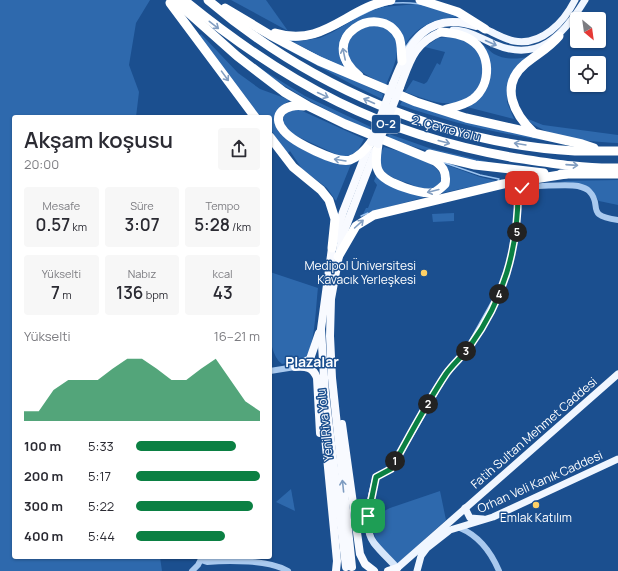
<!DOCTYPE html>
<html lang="tr">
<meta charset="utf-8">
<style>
body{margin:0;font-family:Manrope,sans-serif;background:#f7f7f7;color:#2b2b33;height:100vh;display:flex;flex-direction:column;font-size:15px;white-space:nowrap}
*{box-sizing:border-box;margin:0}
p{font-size:13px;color:#7c7c81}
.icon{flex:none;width:22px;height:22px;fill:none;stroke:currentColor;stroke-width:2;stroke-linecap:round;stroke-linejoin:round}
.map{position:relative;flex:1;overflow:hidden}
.sheet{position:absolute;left:12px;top:115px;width:260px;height:444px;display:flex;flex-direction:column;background:#fff;border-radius:4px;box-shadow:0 1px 3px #0004}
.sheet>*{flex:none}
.needle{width:26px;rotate:151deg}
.buttons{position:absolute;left:570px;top:12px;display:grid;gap:8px}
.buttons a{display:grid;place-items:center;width:36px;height:36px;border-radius:4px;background:#fff;box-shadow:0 1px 3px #0004;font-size:20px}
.pin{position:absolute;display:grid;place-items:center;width:34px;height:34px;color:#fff;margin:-17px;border-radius:8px;box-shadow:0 2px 6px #0006}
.km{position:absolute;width:20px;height:20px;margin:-10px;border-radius:50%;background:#222;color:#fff;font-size:11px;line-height:20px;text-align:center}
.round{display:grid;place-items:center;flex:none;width:42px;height:42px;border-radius:4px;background:#f7f7f7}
.overview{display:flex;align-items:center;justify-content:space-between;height:68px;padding:0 12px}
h1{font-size:22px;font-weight:600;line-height:30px}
.figures{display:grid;grid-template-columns:repeat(3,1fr);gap:6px;height:68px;padding:4px 12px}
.figures div{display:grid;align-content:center;border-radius:4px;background:#f7f7f7;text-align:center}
.figures b{font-size:17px;font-weight:600}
.figures small{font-size:11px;font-weight:400}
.figures p{font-size:11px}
.chart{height:112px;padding:8px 12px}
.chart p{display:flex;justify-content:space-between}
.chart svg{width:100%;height:72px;margin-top:4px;fill:#0b8043;opacity:.7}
ul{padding:0 12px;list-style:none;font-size:13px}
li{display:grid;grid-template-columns:64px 48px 1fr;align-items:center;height:30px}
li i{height:10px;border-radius:5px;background:#0b8043}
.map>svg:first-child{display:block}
.green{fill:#2e69ad}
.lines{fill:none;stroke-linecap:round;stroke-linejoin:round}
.stream{stroke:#9cc4f0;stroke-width:1.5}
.tertiary{stroke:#a9c9ee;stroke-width:6}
.secondary{stroke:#d6e6fa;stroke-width:7}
.primary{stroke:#f0f6ff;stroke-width:7}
.trunk{stroke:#f8faff;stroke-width:8}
.motorway{stroke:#fff;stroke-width:9}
.trunk-bridge{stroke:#f8faff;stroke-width:8}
.oneway{stroke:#829ec1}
.oneway2{stroke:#7b9ac1}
.oneway3{stroke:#7e9cc1}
.route-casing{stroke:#fff;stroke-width:8}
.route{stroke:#0b8043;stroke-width:5}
.poi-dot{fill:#ffd166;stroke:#1b4f8f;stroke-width:1.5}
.labels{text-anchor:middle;stroke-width:3;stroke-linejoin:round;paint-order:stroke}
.shield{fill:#1b4f8f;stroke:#bbcadd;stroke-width:1}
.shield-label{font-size:11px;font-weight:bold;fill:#fff}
.street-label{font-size:12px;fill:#fff;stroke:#1b4f8f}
.poi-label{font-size:12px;fill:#fff;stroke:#1b4f8f;text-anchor:end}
.quarter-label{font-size:14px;font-weight:bold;fill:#fff;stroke:#1b4f8f}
</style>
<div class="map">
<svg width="618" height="571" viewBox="0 0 618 571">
<rect width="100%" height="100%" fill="#1b4f8f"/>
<g class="green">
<path d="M0 0H150L136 23 129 65 139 92 136 117H14V557H160L162 571H0Z"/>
<path d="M231 0H266L288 31Z"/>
<path d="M418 4 436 8 459 17C436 18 418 25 405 45 391 0 321 18 344 68L293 42 320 38 333 32 363 14 382 7Z"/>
<path d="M379 25C383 27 390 30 392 33 404 49 392 70 386 85 371 77 341 66 347 44 349 39 355 32 358 28Z"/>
<path d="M201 34 238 73 260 89 290 100 280 107C279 114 275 123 277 129 282 142 328 163 342 165 345 165 348 164 351 164L336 201 327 188 302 169 290 151 287 154 270 129V117H258L199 36Z"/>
<path d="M448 37C452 38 458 38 463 40 494 52 488 98 453 103 437 105 420 97 405 92L413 80 424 84 427 82 437 63 440 65 445 52 425 47 438 38Z"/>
<path d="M478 42C485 45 488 50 494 54 505 60 517 59 529 57L509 81 507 102 514 119 467 107C497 89 496 69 478 42Z"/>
<path d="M277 44 383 94 382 99 355 86Z"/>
<path d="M253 64 305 96 371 127 369 131C328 111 289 92 253 64Z"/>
<path d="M402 101 422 108 554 142C501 134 451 123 400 105Z"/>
<path d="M298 109 364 139 358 150 351 155 342 157 292 134 283 122C283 112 289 111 298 109Z"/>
<path d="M523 117 543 125 618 135V143C583 141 551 140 523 117Z"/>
<path d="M389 134 429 148 510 167C469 165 427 151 387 138Z"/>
<path d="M384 147C401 152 442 160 442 181 438 185 435 188 429 189 422 189 414 186 408 183 390 178 370 169 384 147Z"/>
<path d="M444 164 480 177 497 181 442 193C451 184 452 175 444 164Z"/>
<path d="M376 176 394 187 425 197 363 214 366 208H368L377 185 374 181Z"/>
<path d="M618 180V205L599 201C589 185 577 183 559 181Z"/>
<path d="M454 213V221L433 222 432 214Z"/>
<path d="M270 272 318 288C316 302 315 352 304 359 298 362 289 363 282 364 263 350 270 295 270 272Z"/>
<path d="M291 489 295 511 276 502Z"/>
<path d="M440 491 446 520 397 564C381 547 372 541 372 517L390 508Z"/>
</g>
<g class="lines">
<g class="stream">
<path d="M394 3C419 1 441 7 463 19 437 17 419 26 405 48 396 0 316 20 347 70L285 40C328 44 354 10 394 3Z"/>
<path d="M442 162 480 175 499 179 498 181"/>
<path d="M361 216 368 213"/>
</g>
<g class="tertiary">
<path d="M270 371 295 367"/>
<path d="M391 469 446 374 470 345 498 295 509 266 516 234 519 189C528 186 569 184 578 186 582 187 587 189 589 191 604 206 583 215 618 220"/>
<path d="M460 528C479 536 491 552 499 571"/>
<path d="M206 557 217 561"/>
<path d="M201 560 207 562C229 560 269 560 288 571"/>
<path d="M192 571 198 565 202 557"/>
</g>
<path class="secondary" d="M391 469 376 477C372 496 361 526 374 543 381 552 390 560 397 568"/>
<g class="primary">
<path d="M485 29C495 33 504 39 514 41 542 46 564 22 575 0"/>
<path d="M453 30C467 30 481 38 494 44 538 63 563 36 585 0"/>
<path d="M465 508 470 518 483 519"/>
<path d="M394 571 618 374"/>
<path d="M417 571 421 556 427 548 450 530 493 517 618 459"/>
</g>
<g class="trunk">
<path d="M393 84C409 43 426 10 476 26"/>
<path d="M400 87C410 61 414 43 441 32"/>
<path d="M297 366 310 359 319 333"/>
<path d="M295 367C306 366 313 367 317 378L320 433"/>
<path d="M342 424 360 554 365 564 374 571"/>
<path d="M324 426 337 561 336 571"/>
<path d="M346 567 325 393 321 329 332 248 343 212 369 146"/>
<path d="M352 567 332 378 330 336 331 299 343 234 375 151"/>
<path d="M388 571 397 568"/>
</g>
<g class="motorway">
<path d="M174 0 237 56 284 92 308 106 345 124 435 161C444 167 447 174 445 184 442 187 439 190 435 192 423 196 385 183 379 172 374 164 377 153 378 144"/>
<path d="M184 0C288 85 382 135 516 158 549 163 584 169 618 168"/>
<path d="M208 0C310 87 441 143 575 151 590 151 604 151 618 151"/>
<path d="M420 0 458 12 485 29"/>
<path d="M170 3 255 117"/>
<path d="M225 8 270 35 319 61 416 102 466 118 582 144 594 148"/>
<path d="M441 32C451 33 462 34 471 40 491 53 492 84 473 99 465 105 454 107 444 110"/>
<path d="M275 33C324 48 347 7 391 0"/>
<path d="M359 76C313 38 380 0 399 37 402 44 401 53 402 61"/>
<path d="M304 106C287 103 269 114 284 131 293 142 337 164 350 160 359 157 366 149 371 142"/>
<path d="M534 133C514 114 499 86 525 64 537 54 549 48 559 36"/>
<path d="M270 137 293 167 321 190 329 200 335 219 332 248"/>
<path d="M429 154 475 165 544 173"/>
<path d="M561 174H618"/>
<path d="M338 257 356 226 374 215 503 184 566 174"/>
</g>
<g class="trunk-bridge">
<path d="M371 142 393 84"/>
<path d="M378 144 400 87"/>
</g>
</g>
<defs><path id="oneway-shaft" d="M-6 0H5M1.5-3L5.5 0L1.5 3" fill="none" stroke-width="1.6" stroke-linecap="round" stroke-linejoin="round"/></defs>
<g class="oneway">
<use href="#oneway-shaft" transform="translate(214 25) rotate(38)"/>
<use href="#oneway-shaft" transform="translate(344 54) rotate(-102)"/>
<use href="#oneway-shaft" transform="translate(225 76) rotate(54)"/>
<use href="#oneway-shaft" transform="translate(323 95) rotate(25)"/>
<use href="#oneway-shaft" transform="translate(369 101) rotate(-156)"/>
<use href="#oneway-shaft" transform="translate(444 142) rotate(15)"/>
<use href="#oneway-shaft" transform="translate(520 144) rotate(-171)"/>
<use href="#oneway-shaft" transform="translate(340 160) rotate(-171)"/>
<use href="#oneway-shaft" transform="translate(572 165) rotate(4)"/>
<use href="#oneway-shaft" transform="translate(433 191) rotate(166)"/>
<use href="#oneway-shaft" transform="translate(359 224) rotate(-42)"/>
</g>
<use class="oneway2" href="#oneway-shaft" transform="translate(491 43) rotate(24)"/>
<use class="oneway3" href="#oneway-shaft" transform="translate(343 486) rotate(-96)"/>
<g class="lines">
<defs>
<path id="route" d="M368 516 376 477 391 469C409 437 426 404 446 374 453 364 463 356 470 346 504 299 518 249 518 192L522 188"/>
</defs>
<use href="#route" class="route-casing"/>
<use href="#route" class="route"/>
</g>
<g class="poi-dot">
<circle cx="424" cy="273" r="4"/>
<circle cx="536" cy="505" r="4"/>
</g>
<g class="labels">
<rect class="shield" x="372" y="115" width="28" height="18" rx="3"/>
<g class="shield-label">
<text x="386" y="128">O-2</text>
</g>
<g class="street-label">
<text transform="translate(446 129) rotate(15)" y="4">2. Çevre Yolu</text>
<text transform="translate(325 425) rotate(-96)" y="4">Yeni Riva Yolu</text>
<text transform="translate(534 433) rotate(-41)" y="4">Fatih Sultan Mehmet Caddesi</text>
<text transform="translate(540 482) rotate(-24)" y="4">Orhan Veli Kanık Caddesi</text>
</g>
<g class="poi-label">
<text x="416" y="270">Medipol Üniversitesi<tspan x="416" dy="14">Kavacık Yerleşkesi</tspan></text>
<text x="536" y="522" text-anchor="middle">Emlak Katılım</text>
</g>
<g class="quarter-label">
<text x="312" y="367">Plazalar</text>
</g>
</g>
</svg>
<div class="buttons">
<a><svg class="needle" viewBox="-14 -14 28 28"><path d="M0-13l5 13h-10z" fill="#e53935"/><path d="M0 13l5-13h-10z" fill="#7c7c81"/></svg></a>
<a><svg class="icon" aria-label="locate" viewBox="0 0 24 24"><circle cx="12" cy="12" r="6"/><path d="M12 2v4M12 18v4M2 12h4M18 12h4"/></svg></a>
</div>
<div class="pin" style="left:368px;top:516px;background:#1e9e55"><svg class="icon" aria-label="arrive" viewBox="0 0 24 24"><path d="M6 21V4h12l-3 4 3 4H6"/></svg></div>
<div class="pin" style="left:522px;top:188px;background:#d93025"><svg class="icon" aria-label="check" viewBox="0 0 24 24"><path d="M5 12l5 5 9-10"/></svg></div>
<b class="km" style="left:395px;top:461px">1</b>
<b class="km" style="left:428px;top:404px">2</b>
<b class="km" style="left:466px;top:351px">3</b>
<b class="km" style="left:499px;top:294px">4</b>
<b class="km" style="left:517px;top:232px">5</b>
<section class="sheet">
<div class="overview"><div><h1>Akşam koşusu</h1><p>20:00</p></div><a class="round"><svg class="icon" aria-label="share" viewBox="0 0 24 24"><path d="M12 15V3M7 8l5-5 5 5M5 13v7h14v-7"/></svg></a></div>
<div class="figures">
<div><p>Mesafe</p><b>0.57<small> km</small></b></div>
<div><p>Süre</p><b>3:07</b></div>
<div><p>Tempo</p><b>5:28<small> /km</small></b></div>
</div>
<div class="figures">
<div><p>Yükselti</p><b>7<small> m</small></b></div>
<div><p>Nabız</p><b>136<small> bpm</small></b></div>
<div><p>kcal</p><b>43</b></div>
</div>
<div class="chart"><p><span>Yükselti</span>16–21 m</p>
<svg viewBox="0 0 160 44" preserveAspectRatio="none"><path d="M0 44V38L10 38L20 25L30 19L40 19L50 19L60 12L70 6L80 6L90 12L100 19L110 19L120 12L130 6L140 19L150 32L160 38V44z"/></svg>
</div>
<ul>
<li><b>100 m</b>5:33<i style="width:81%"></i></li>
<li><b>200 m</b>5:17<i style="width:100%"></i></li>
<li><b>300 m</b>5:22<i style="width:94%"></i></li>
<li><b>400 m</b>5:44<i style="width:72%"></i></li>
</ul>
</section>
</div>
